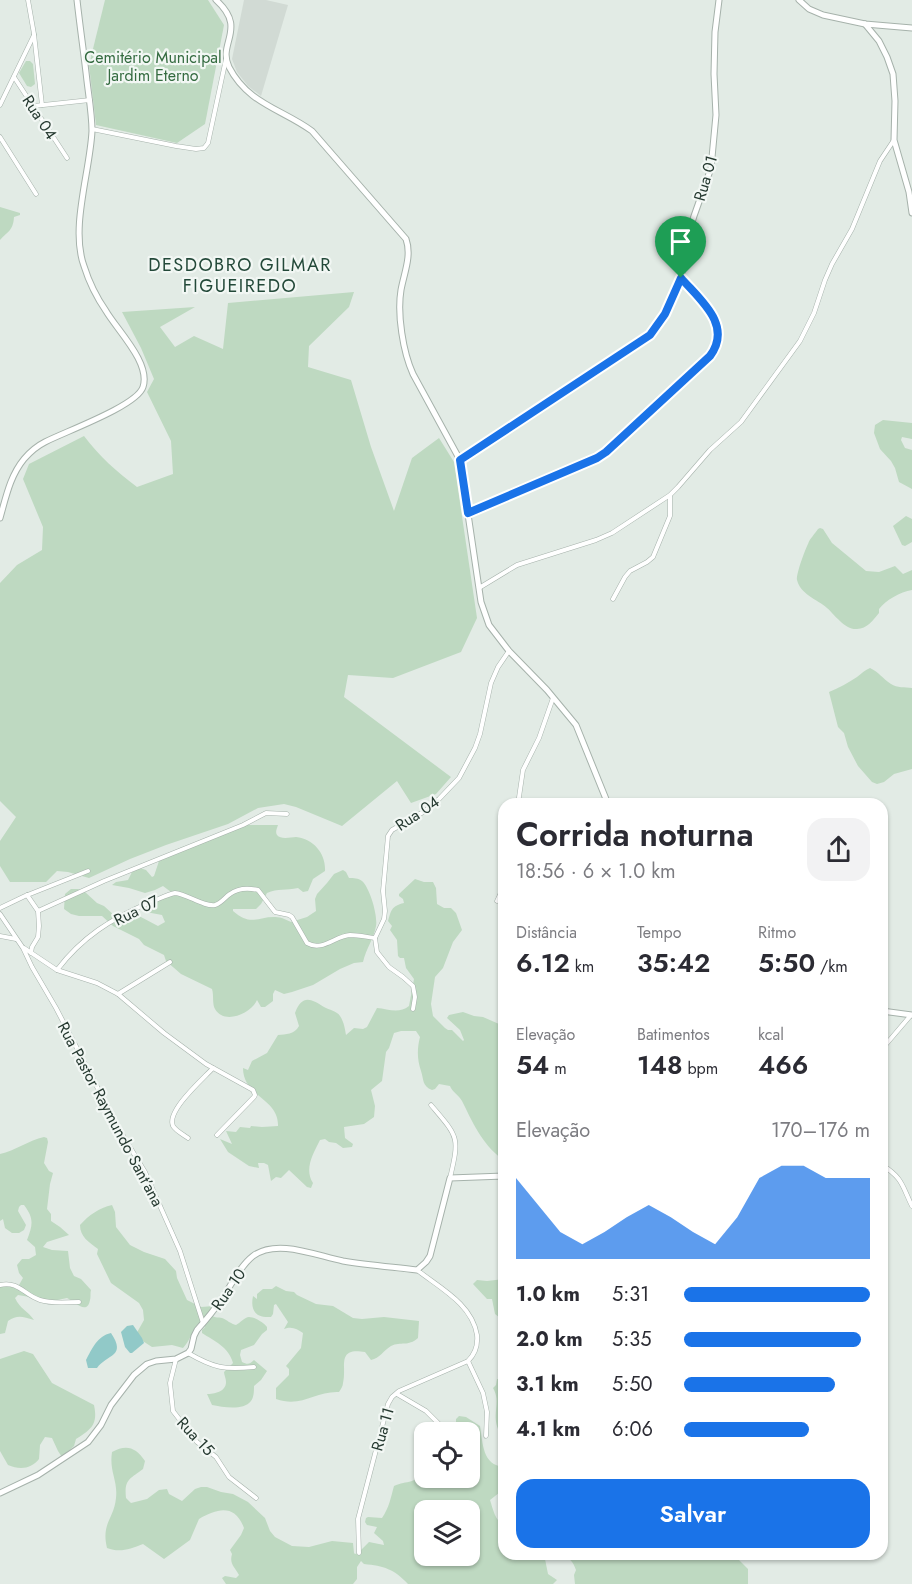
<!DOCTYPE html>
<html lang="pt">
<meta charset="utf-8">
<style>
body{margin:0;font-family:Jost,sans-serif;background:#f2f2f3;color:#2b2b33;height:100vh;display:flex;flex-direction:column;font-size:22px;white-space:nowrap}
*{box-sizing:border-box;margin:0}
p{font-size:20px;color:#7c7c81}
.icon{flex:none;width:33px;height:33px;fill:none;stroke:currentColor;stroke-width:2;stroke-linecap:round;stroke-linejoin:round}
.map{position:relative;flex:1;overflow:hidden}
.drawer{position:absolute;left:498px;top:798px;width:390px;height:762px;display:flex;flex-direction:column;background:#fff;border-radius:18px;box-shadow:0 2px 4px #0004}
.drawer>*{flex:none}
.controls{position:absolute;left:414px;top:1422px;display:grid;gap:12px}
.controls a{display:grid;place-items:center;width:66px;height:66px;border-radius:12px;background:#fff;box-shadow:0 2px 4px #0004;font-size:30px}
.pin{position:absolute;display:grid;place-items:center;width:51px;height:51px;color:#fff;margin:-62px -26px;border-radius:50% 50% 50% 0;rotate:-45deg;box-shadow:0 0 6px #0007}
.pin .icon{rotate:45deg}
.round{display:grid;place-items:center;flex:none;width:63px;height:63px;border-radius:18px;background:#f2f2f3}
.headline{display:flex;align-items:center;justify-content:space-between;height:102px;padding:0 18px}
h1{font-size:33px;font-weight:600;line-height:45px}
.figures{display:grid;grid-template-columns:repeat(3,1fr);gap:9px;height:102px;padding:6px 18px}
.figures div{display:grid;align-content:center}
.figures b{font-size:26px;font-weight:600}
.figures small{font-size:16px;font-weight:400}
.figures p{font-size:16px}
.chart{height:168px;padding:12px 18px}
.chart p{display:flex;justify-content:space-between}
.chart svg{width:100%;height:108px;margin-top:6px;fill:#1a73e8;opacity:.7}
.action{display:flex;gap:12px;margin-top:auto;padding:12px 18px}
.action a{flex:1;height:69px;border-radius:18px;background:#1a73e8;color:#fff;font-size:24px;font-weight:600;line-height:69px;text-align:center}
ul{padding:0 18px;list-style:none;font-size:20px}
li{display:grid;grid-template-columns:96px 72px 1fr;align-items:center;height:45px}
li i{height:15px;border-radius:8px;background:#1a73e8}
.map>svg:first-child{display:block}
.built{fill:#d1dad4}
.green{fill:#bed9c1;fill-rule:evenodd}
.water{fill:#91c9c8}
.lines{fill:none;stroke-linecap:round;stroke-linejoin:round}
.minor-casing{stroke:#a6b2ab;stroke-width:5}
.tertiary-casing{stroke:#a6b2ab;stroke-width:7}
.minor{stroke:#fff;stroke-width:4}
.tertiary{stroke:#fff;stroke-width:5}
.route-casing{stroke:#fff;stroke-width:12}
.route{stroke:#1a73e8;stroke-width:8}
.labels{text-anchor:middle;stroke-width:4.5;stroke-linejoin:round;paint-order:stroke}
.park-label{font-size:16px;fill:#346b40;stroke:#f2f7f4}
.street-label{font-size:16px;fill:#253930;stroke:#f2f7f4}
.neighbourhood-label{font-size:18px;letter-spacing:1.5px;fill:#234939;stroke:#f2f7f4}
</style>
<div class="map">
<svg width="912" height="1584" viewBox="0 0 912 1584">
<rect width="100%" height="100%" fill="#e2ebe5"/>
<path class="built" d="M244 0H266L288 5 261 96 248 86 237 72 232 59Z"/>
<g class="green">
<path d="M105 0H208L224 25 205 124 177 143 96 125 89 65Z"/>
<path d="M26 61H30L33 64 35 84 31 87 27 86 19 73Z"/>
<path d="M0 207 20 213V215L14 217C13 231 8 231 0 240Z"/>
<path d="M354 292 349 307 309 346 308 367 351 380 371 447 394 511 412 458 439 438 454 462 477 618 461 652 393 678 348 675 344 697 451 777 436 794 411 803 397 781 342 826 296 807 284 804 258 808 228 824 166 845 130 859 89 878 68 872 57 871 46 882H10L0 866V841L16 817 0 801V583L17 565 42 550 43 527 23 479 29 464 84 436C99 456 117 472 137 487L173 474 171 441 147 392 154 379 141 348 122 312 195 307 160 327 175 347 194 336 223 349 228 303Z"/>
<path d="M883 420 912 423V439L902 437 901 440 905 448 912 450V489L899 482 895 468 891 461 880 449 874 433 875 425Z"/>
<path d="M906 516 912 519V542L905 546 902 545 893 526Z"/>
<path d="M820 528 823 529 832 543 866 571 879 572 895 566 903 574 912 570V590C900 592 886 600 879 609V613C873 620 867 629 857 629 845 630 835 615 827 608 817 599 801 595 797 580 796 574 805 550 808 544 810 538 815 534 818 529Z"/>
<path d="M870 668C879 672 883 679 891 684 897 688 905 687 912 688V769L894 774 884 782 877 784 872 782 858 766 848 747 844 733 838 727 829 692C839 688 848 683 857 677 862 673 865 670 870 668Z"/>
<path d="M241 825H278C277 828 275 832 277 835 281 840 291 837 296 837 314 839 326 854 325 871L313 879 308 891 303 892 298 888C286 891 278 888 267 893L261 904 256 909H233V911C253 929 261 913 282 918 285 919 288 921 291 922L307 917 316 911 315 899 317 894 327 883 334 874 343 870 346 872 349 878C354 878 358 878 362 881 370 888 378 916 376 926 374 938 366 949 363 962L354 963 340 969 313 985 292 992 284 994 275 990 273 994V1001L265 1007H261L257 1000C251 1014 224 1025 215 1009 212 1004 214 995 212 989L181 974 166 961 164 955 144 945 139 939 113 926 102 916H79L71 914 64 909 65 894 71 889H78L85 892 97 903 104 906 115 916 123 918 131 915 139 916 158 926 165 922 162 915 146 912 145 904C153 898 164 897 171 892L163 886 155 890 145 893 129 888 112 885 116 882 128 880 132 872 140 868 146 870 152 877 154 876 159 861 168 854 182 847 200 842Z"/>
<path d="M415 879 424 882H433L436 888 437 904 444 908H451L456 913 462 930 453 942 443 968 435 977 431 1004 433 1016 445 1028 448 1030H452L463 1041 464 1040 460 1030 447 1018 449 1015 463 1012 474 1016 483 1017 499 1024 504 1023V1156L501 1158C482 1144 472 1121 462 1101 459 1095 452 1092 450 1086L439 1084 435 1089 432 1090C422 1086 424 1080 421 1071 417 1059 417 1049 420 1037L416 1031H401L394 1033 389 1048 386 1052 382 1081 371 1090 375 1106 374 1117 364 1124 344 1127 345 1138 353 1144 352 1147 343 1148 336 1143 329 1142 325 1139 320 1140C313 1154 304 1169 313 1183L311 1188 307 1187 289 1170 281 1178 276 1177 271 1181 268 1165 264 1163H258L259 1168 249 1166 228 1152 220 1139 232 1144 226 1131 236 1132 240 1127 250 1128 251 1126 262 1127 278 1126C279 1098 243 1097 243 1068L248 1070 252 1061 267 1053 278 1035C286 1034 294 1035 299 1026L295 1013C302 995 310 998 324 1007 329 1010 337 1011 340 1016 344 1022 345 1029 346 1035L354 1028 363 1029 367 1027 377 1008C388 1009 399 1014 409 1006L414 979 406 968 404 958H400L398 956 397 940 390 930 392 926 388 921C391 911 391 906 404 903L403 899 399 896V894Z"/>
<path d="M44 1137 47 1138 48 1142 44 1163 49 1171 53 1173 50 1184 47 1209 51 1214V1221L60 1227 69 1235 47 1242 43 1247 52 1250 68 1251 70 1268 74 1276 81 1279 91 1290C90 1293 91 1296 90 1300 87 1316 74 1301 67 1298L53 1301 18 1295 15 1298C20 1309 28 1311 34 1320 23 1317 18 1314 8 1321L5 1333 0 1334V1287L19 1285 23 1278 19 1273 17 1265 22 1259H29L36 1255 35 1247 27 1240C33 1225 34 1218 24 1205H21L19 1207 18 1211 26 1225 24 1230 19 1233H12L5 1228 3 1219 0 1221V1154C15 1151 29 1140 44 1137Z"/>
<path d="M112 1205 115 1212 116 1227 130 1245 144 1252 165 1259 176 1271 177 1278 187 1300 201 1307 214 1306 212 1316C216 1318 218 1317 222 1318 227 1320 231 1324 236 1325 240 1323 245 1317 249 1317 255 1317 264 1323 267 1327V1330L262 1334 254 1345 241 1350 240 1355 242 1362C248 1365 250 1364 254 1360L267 1371 261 1380 254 1386C254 1391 254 1397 251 1401 243 1411 223 1407 212 1405L207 1394C214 1394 226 1392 226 1382 226 1378 224 1375 224 1372L233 1363C229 1347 214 1341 202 1333V1330L205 1327 204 1323 200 1322C192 1329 191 1340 183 1348L172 1345 152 1347 135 1336 144 1320 143 1310 139 1303 111 1283 97 1254 98 1249C89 1242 80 1237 80 1225 89 1215 99 1208 112 1205Z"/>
<path d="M504 1279V1321L495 1314 492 1299H487L473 1284 477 1280 487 1281Z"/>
<path d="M276 1286 286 1291 294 1292 297 1295 316 1304 333 1306 353 1318 362 1319 384 1317 419 1321 418 1338C408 1347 401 1341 391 1346 383 1351 380 1358 371 1360L365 1352C336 1347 347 1366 343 1383 343 1386 341 1389 339 1392 315 1391 302 1408 276 1399V1388L289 1375V1369L286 1366 301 1348 303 1333C297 1329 292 1326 284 1329L288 1322 276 1304 274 1305 273 1314 271 1317C256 1318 250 1311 253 1296L257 1299V1294L263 1289H272Z"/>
<path d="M24 1351 33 1354 52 1383 94 1405C98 1424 92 1429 76 1439L74 1446 62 1457 58 1451 52 1438 45 1437 40 1445 39 1459C31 1469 20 1470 8 1465L0 1451V1359Z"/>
<path d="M497 1379H500L504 1385V1434L500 1433C490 1415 502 1403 493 1388L496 1385Z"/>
<path d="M459 1416 466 1417 480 1426C483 1443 482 1465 504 1467V1489L490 1500C493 1509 495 1521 504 1525V1554H544L548 1574 557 1580 553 1584H408C394 1569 384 1566 364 1564L361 1561 357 1567V1579L353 1584H226L222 1578 225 1576 236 1578 239 1575C235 1567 229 1564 232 1554L230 1550 241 1535 244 1528C235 1504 218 1508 199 1519L190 1540 164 1559 143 1544C130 1549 120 1553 107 1548 101 1523 114 1519 116 1498 118 1480 109 1472 112 1452 126 1444 136 1447 145 1461L143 1469C130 1479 124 1479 126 1498L131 1503 147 1499 159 1490 167 1489 169 1494 182 1501 195 1489 201 1487H207L221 1492 233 1494 248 1502 265 1518 270 1531 275 1537 292 1546 309 1547 332 1541 353 1543 354 1553 355 1554 358 1553 369 1542 384 1545 383 1541 374 1533 377 1527 367 1525 365 1522 366 1518 368 1517 382 1518C389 1508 391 1497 394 1486 407 1480 417 1485 424 1469V1478H470V1432H444L450 1427 456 1426V1419ZM424 1510H470V1556H424Z"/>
<path d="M562 1554H733L748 1569V1584H575L574 1575 576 1570C573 1561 569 1558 562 1554Z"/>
</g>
<g class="water">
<path d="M133 1325 142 1338 144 1343 132 1353H130L125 1347 121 1332 127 1326Z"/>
<path d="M111 1333C127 1357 107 1354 97 1368H88L86 1360C92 1349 97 1336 111 1333Z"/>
</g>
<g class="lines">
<defs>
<g id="minor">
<path d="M28 0 34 34 42 105"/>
<path d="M14 77 67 158"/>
<path d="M0 105 34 35"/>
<path d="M34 106 90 100"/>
<path d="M92 129 176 146 196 149 204 148 208 143 226 59"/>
<path d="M0 137 36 194"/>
<path d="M468 513 597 458 606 452 710 356C733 325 701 301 681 278"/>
<path d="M479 588 517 565 596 540 612 533 670 495 678 487 710 450 741 422 800 341 814 313 825 280 832 264 852 229 880 161 894 140"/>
<path d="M613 599 625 577 630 571 647 562 653 557 670 516V496"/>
<path d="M518 804 523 770 539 738 553 698"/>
<path d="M27 895 38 911 39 926 38 937 32 947 31 953"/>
<path d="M497 901 504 886"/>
<path d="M0 908 25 896 88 871"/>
<path d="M38 911 104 881 243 825 266 813 287 814"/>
<path d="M0 914 23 948 32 967 56 1008 119 1129 145 1172 180 1251 203 1323"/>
<path d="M0 936 16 939"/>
<path d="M24 948 57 970 97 983 118 994 164 1033 206 1064 253 1090 255 1095 254 1097 217 1135"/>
<path d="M57 970C82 937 111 919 148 903 157 900 166 895 175 893 187 894 204 907 215 905 222 903 225 897 230 894 238 888 249 888 258 890L275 912 289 915 292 917 307 943C322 952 335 936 350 935 358 935 367 937 375 938"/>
<path d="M118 994 170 962"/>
<path d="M413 1009 415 997 413 986 403 977 389 967 377 952 375 938 384 919 385 911 383 891 388 836 392 830 425 811 439 799 459 778 475 748 480 734 491 683 498 667 509 651"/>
<path d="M882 1049 911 1015"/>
<path d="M431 1105C458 1137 460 1136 450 1178"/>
<path d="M188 1138C184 1135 176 1131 173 1126 166 1111 203 1079 213 1068"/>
<path d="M882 1165C903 1178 902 1186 912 1206"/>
<path d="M0 1285C19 1281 24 1295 40 1300 52 1304 67 1302 79 1302"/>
<path d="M188 1353C214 1368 224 1370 254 1367"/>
<path d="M176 1359 170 1383 173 1411 197 1442 216 1457 229 1477 256 1498"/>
<path d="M468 1361 483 1393 487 1412 486 1436"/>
<path d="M397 1394 426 1411 446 1431"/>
<path d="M359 1553 358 1519 388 1404 392 1397 399 1391 468 1361C475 1354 478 1345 477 1335 472 1304 440 1288 417 1270"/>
</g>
<g id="tertiary">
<path d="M216 0C248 29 217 43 229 67 248 104 282 109 312 131L406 239C412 256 404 273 401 290 397 314 403 352 413 374L460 460 481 602 489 625 509 651 547 690 576 725 608 804"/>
<path d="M799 0 809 9 823 15 865 24 912 28"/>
<path d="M865 24 879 41 887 57 893 74 895 101 894 140 909 192 912 213"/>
<path d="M460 460 640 342 650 335 658 325 665 314 681 278 688 235 694 216 711 168 716 115 714 74 715 32 719 0"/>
<path d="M0 518C6 497 10 476 24 459 30 452 37 446 45 442 64 432 137 406 143 387 151 363 117 330 106 311 97 298 89 282 84 266 70 228 90 172 92 131 92 115 89 98 87 81 84 54 80 27 77 0"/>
<path d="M882 1011 912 1015"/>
<path d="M0 1493 38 1475 88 1442 101 1425 111 1405 134 1375 147 1364 156 1361 176 1359 188 1353 191 1349 194 1336 197 1330C206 1320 215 1309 223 1297 232 1284 240 1266 253 1256 277 1238 317 1256 343 1261 367 1265 392 1267 417 1270L426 1262 430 1256 450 1178 504 1176"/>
</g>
</defs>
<use href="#minor" class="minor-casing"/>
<use href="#tertiary" class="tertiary-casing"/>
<use href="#minor" class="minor"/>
<use href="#tertiary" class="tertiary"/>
</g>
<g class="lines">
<defs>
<path id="route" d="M681 278C700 300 733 325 710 356L606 452 597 458 468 513 460 460 650 335 665 314Z"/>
</defs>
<use href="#route" class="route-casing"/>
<use href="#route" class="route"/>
</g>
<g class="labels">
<g class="park-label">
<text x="153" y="63">Cemitério Municipal<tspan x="153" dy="18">Jardim Eterno</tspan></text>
</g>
<g class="street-label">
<text transform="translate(40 117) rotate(57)" y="6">Rua 04</text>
<text transform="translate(705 178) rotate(-74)" y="6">Rua 01</text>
<text transform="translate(417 813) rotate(-34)" y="6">Rua 04</text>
<text transform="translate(136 910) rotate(-26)" y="6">Rua 07</text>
<text transform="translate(111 1114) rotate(62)" y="6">Rua Pastor Raymundo Sant’ana</text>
<text transform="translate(228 1289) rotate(-55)" y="6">Rua 10</text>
<text transform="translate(382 1429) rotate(-74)" y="6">Rua 11</text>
<text transform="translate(196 1436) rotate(47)" y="6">Rua 15</text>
</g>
<g class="neighbourhood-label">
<text x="240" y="271">DESDOBRO GILMAR<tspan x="240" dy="21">FIGUEIREDO</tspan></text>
</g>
</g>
</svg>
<div class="controls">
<a><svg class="icon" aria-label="locate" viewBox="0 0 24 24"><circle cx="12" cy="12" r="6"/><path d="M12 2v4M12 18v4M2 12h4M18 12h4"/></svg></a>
<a><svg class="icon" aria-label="layers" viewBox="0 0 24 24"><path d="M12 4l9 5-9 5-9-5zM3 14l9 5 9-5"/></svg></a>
</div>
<div class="pin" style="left:681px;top:278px;background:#1e9e55"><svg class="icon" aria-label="arrive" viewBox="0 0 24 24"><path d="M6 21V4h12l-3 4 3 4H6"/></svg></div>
<section class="drawer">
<div class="headline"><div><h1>Corrida noturna</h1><p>18:56 · 6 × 1.0 km</p></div><a class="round"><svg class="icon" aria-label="share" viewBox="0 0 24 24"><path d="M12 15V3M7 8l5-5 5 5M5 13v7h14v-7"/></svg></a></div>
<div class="figures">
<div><p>Distância</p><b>6.12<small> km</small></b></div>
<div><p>Tempo</p><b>35:42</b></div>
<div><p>Ritmo</p><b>5:50<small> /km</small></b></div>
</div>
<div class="figures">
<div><p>Elevação</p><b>54<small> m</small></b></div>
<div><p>Batimentos</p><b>148<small> bpm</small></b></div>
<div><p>kcal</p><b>466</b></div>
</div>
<div class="chart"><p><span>Elevação</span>170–176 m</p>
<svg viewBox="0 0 160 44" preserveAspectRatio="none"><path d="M0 44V11L10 22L20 33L30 38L40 33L50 27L60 22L70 27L80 33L90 38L100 27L110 11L120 6L130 6L140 11L150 11L160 11V44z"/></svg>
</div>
<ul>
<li><b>1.0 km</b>5:31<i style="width:100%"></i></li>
<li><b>2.0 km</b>5:35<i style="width:95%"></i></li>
<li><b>3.1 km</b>5:50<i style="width:81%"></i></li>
<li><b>4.1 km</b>6:06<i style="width:67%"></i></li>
</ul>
<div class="action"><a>Salvar</a></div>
</section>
</div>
